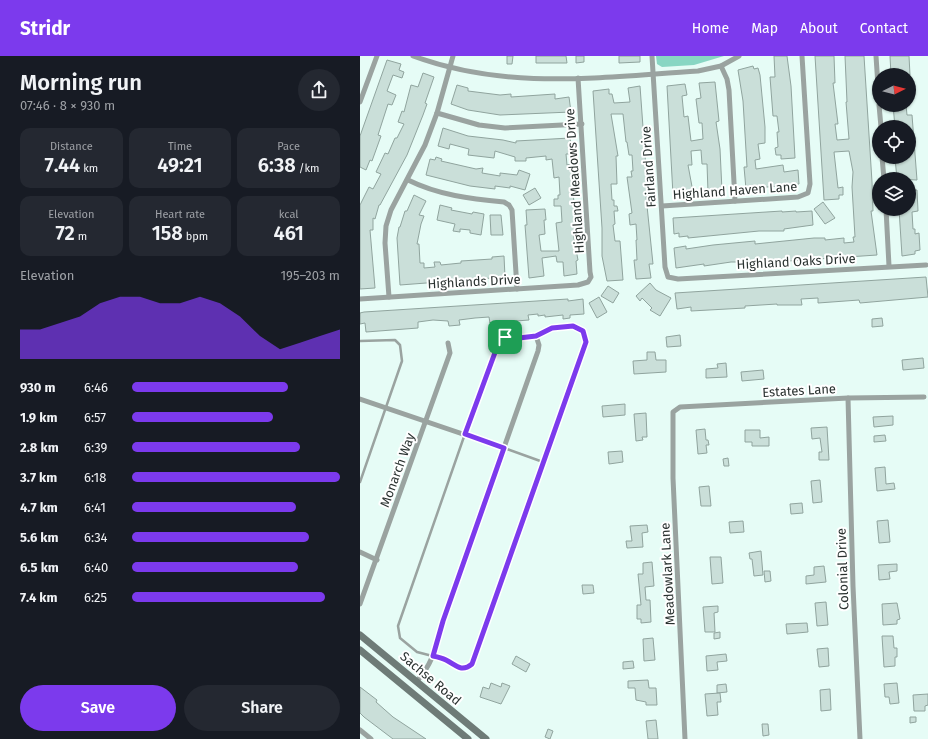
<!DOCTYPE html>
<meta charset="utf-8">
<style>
body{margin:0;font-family:"Fira Sans",sans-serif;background:#242831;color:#f1f3f6;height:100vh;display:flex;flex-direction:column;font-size:15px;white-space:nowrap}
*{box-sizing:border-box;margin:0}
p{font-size:13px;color:#9ea1a6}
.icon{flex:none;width:22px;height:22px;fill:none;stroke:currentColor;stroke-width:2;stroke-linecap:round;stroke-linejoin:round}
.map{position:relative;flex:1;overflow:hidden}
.side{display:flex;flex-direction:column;background:#171b24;width:360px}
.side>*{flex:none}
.needle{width:26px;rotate:84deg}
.controls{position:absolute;left:512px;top:12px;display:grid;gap:8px}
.controls a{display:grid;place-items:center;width:44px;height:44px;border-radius:50%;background:#171b24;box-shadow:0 1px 3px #0004;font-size:20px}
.pin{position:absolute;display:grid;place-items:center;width:34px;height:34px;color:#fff;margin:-17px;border-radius:8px;box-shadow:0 2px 6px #0006}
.round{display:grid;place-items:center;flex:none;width:42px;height:42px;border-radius:21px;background:#242831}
.overview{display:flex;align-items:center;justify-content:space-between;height:68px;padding:0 20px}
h1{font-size:22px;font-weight:600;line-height:30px}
.stats{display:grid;grid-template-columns:repeat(3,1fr);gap:6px;height:68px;padding:4px 20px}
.stats div{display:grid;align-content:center;border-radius:10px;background:#242831;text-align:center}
.stats b{font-size:20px;font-weight:600}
.stats small{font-size:11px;font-weight:400}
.stats p{font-size:11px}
.chart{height:112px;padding:8px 20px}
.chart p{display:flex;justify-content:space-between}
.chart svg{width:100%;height:72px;margin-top:4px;fill:#7c3aed;opacity:.7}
.action{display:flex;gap:8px;margin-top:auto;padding:8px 20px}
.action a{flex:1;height:46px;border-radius:24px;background:#7c3aed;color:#fff;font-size:16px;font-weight:600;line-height:46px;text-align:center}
.action a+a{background:#242831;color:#f1f3f6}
ul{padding:0 20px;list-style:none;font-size:13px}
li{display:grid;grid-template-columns:64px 48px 1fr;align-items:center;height:30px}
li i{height:10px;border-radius:5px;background:#7c3aed}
header{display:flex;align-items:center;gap:24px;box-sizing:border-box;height:56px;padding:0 20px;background:#7c3aed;color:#fff}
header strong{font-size:19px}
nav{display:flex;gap:22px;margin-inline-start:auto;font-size:14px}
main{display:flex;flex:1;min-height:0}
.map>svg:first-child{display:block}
.green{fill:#88d6c3}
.building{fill:#cadfd9;stroke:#90a49e}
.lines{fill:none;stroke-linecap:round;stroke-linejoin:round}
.service{stroke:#9aa3a0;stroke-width:2.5}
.minor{stroke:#9aa3a0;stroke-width:5}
.secondary{stroke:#6e7b77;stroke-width:7}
.route-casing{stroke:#fff;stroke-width:8}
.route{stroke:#7c3aed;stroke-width:5}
.labels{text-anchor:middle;stroke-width:4;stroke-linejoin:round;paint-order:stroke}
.street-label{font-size:13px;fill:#2a3230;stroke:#fff}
</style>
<header>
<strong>Stridr</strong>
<nav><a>Home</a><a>Map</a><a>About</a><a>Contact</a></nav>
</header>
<main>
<section class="side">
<div class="overview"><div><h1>Morning run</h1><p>07:46 · 8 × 930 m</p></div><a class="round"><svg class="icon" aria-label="share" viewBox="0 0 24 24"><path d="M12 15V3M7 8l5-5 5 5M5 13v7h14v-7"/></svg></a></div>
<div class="stats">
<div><p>Distance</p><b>7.44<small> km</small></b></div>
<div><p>Time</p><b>49:21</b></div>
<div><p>Pace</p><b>6:38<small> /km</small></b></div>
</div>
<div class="stats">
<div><p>Elevation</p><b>72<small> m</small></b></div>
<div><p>Heart rate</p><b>158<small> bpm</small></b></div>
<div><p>kcal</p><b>461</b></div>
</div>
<div class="chart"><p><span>Elevation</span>195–203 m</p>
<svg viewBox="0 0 160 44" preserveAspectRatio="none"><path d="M0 44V26L10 26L20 22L30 18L40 10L50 6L60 6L70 10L80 10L90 6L100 10L110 18L120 30L130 38L140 34L150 30L160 26V44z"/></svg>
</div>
<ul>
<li><b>930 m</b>6:46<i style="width:75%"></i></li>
<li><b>1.9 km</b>6:57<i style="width:68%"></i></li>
<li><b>2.8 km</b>6:39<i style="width:81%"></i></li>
<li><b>3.7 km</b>6:18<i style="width:100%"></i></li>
<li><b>4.7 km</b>6:41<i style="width:79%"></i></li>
<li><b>5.6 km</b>6:34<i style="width:85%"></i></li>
<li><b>6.5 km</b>6:40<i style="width:80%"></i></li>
<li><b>7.4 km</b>6:25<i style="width:93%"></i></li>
</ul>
<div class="action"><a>Save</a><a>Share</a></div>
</section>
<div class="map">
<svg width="568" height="683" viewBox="0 0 568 683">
<rect width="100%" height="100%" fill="#e6fcf6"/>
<path class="green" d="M296 0H364L334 9 302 11 297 8Z"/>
<g class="building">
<path d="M147 0H153L152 8H147Z"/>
<path d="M176 0H206L207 7H176Z"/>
<path d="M216 0H224V6L216 7Z"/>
<path d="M259 0H280V6L259 7Z"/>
<path d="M414 0H427L431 30 435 102 421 103V99H416L415 92 418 91 417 76H419L417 60H413L410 21H415Z"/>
<path d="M455 0H474L475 27H473L478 68H475L477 84 489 83 486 46H487L485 0H504L512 126 513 155H511L517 199 414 206H371L344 210V208L316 212 314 192 326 190V193L353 189 395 185V188L454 182H465V184L484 182V187L494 186 493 181H495L492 131 493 116 489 95 474 96 478 132 483 131V139H479V143L464 144Z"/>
<path d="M530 0H549L550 19H531Z"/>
<path d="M27 4 41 8 39 14 44 16 42 22 33 19 27 35 36 39 32 49 28 48 18 79 21 80 12 105 10 104 6 114 0 111V80Z"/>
<path d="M393 10 394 13 398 12 400 19 405 71V87L398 88 400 103 395 104 396 113 423 109 424 116 438 114 439 128 386 133 384 111H387L383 45 378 14Z"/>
<path d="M63 17 74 21 65 47 67 48 63 59 47 99 20 149H19L15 163 13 162V174H10L15 232 0 233V149L9 131 13 133 21 118 16 116 25 97 28 98 35 82H37L44 68 38 66 42 55 44 56 51 29 58 31Z"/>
<path d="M355 26 359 65 356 66 360 93 362 135 348 136 347 108H342L341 94 331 95 332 109H328L333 136 313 139 307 30 325 28 327 39 322 40 324 61 328 60 331 85 343 83 342 67H339L336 43 341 42 339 27Z"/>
<path d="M97 29 108 32V35L140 39 151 38V41L195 38V43L209 41 211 56 140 59 108 54 91 48Z"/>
<path d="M280 30 288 140H286L293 208H289L291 222 276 223 274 204H277L276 184H277L276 168 270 169 269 158 272 157 267 121H272L271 115H273L272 99H269L267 86H266L263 58H251L258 100H256L257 128H251L252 144H254V150H257L258 155H254L255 168 253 169 255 185H260L263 224 247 225 242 200V172L233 35 249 33V38H252L254 47 270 46 268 32Z"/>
<path d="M533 49H546L547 59H552L557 124 537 123 535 102 549 101V71H535Z"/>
<path d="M83 72 108 80 143 84 156 87V85L210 82 212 98H206L207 109 211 108 212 120 216 176 213 177 218 204 216 205 217 218 204 220 203 206H197L196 200 182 202 184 220 169 222 165 169H167L166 154 185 153 186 164H184L185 178 179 179 181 195H199L196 167 202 166 201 150H194V143H198V139H200L199 121 194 122 192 103 186 104V100L166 102V105H155V101L135 95 134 102 108 99 109 93 90 88 89 93 78 90Z"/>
<path d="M76 101 82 103 81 105 116 113 123 112 122 117 140 120V117L157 119 159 114 170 118 165 134 150 130V132L135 130V133L110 130 66 119 70 103 75 104Z"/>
<path d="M175 132 181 142 169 149 163 139Z"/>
<path d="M549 134H557L558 155 552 156 553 173H555V178L559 177 560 194 555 195V198L542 200 539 153H549Z"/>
<path d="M54 139 66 145 59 159 64 160 61 168 57 188H59L60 207H64V212L75 211 74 206H80L81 209 101 207V205L132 203V201L144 200 145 221 40 229 37 182 39 171H40L45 155H47Z"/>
<path d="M463 146 475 162 465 168 454 153Z"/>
<path d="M80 149 92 152 91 154 112 158 113 156 124 158 121 179 110 177V174L100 173V176L93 175 95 168 77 164Z"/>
<path d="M422 155V156L436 155V156L452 155 453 169 424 173V175H399L328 182V180L319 181V177L314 178 313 162Z"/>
<path d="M130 159H141L143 179H131Z"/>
<path d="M566 221 568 241 500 247 499 244 458 247V242L441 243 442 249H417V248L385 250V252L331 255V251L317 253 315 237Z"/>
<path d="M290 227 296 234 311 242 300 260 290 254 292 252 282 242 280 245 276 240Z"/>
<path d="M248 230 259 237 253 247 241 240Z"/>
<path d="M239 241 247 256 237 262 229 247Z"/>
<path d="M208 243V245L223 243 224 258 210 259V262L203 263V259L185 261V259L178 260V258L168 259 169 264 130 267 129 261 115 262 99 264 100 269 89 270 88 265 73 264 58 266V272L6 276 5 267 0 268V257L4 256Z"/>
<path d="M522 262 523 270 512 271V263Z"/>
<path d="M320 279 321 290 307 291 306 281Z"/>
<path d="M287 296H295L296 304H306V316L274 318 273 305 287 304Z"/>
<path d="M563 302 564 312 543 314 542 304Z"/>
<path d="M366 307 367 321 346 322V313L358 312 357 308Z"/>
<path d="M403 314 404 323 382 325 381 316Z"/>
<path d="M265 348V359L243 361 242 350Z"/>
<path d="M286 357 287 381H282L283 384 276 385 274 358Z"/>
<path d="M533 360V369L514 371 513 361Z"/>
<path d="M467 371 469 404H459V396H462L460 382 452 383 451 372Z"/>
<path d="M345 373 346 384H348L349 389H346L347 397 338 398 336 374Z"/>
<path d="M385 374H400V382L409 381V390H392V386H385Z"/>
<path d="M525 379 526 385 514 386V380Z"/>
<path d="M262 395 263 406 249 408 248 396Z"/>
<path d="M368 402 369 410H364L363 403Z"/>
<path d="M525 411 526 428 534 427 535 433 517 435 515 412Z"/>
<path d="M460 424 462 446 453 447 451 425Z"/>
<path d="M349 430 351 450H341L339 431Z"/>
<path d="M442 447 443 457 431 458 430 448Z"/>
<path d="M528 464 530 486 519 487 517 465Z"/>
<path d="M383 465 384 476 370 477 369 466Z"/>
<path d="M287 469 288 476 282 477 283 491 267 492 266 485H272L270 470Z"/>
<path d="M401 495 403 519 394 520 392 503H390L389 497Z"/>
<path d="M350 501H361L363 527 352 528Z"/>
<path d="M292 506 294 530 285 531 286 544H290L291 566 281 567V563H277V549H281L278 518H283V507Z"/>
<path d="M537 508V515L529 516 530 523 519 524 518 509Z"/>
<path d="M464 510 466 526 446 528V520L454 519V511Z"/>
<path d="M404 515H410L411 525 405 526Z"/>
<path d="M222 529H233L234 537 223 538Z"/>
<path d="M466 546 468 569 457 570 455 547Z"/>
<path d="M537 547 540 563 537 564V568L523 569 522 548Z"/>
<path d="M358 550V556L354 557 355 576H345L343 551Z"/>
<path d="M447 567 448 576 427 578 426 568Z"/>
<path d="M360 576V582L354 583V577Z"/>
<path d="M522 580H533L534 592H537V601H535V610L524 611Z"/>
<path d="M293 582 295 604 284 605 283 583Z"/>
<path d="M468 592 469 610 459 611 457 593Z"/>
<path d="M366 598 367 605 357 606 358 614 347 615 346 600Z"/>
<path d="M156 600 170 608 166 616 152 608Z"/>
<path d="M273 605 274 612 263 613V606Z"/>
<path d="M288 624 289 632H296L297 649H286V646L276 644 275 632H268V625Z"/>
<path d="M131 627 141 631 142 627 150 630 141 648 120 641 123 631 129 633Z"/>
<path d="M537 627 539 647 530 648 529 641H525L524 628Z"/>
<path d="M366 628 367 636 357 637V629Z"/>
<path d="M0 631 17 644 16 646 33 661 66 683H33L4 661 0 657Z"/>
<path d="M470 633 471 654 461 655 460 634Z"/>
<path d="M360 637 361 646H357L358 659 347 660 345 638Z"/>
<path d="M568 638V649L565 650V655H554L553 639Z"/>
<path d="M550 661H556V666L550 667Z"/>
<path d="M296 664 298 683H288L286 665Z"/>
<path d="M402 668H408L409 679 403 680Z"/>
<path d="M188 673 193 675 190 683 185 681Z"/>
</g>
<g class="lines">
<g class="service">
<path d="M213 270 223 275 226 286 112 608 108 611 100 613 84 603 57 596 40 582 38 570 137 286 145 281 159 282 176 280 192 272Z"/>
<path d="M0 285 35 284 40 289 42 305 0 426"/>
<path d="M144 392 183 406"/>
</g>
<g class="minor">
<path d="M53 0C148 35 240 21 338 15L361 10 379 0"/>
<path d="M292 0 305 211 308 221 318 223 566 209"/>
<path d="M516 0 519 45"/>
<path d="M361 10 367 23 369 34 375 145"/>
<path d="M0 46 17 0"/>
<path d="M519 49 521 71"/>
<path d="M77 57 119 69 145 72 222 68"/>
<path d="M522 101 524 123"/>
<path d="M48 124C78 139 111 143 144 146L149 149 152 154 157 233"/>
<path d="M302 150 438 141 448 137 450 128 442 0"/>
<path d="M526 153 529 210"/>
<path d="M29 241 25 187 26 170 31 154 65 89 77 57 93 0"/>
<path d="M0 243 218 229 228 226 231 221 230 216 218 22"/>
<path d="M488 342 493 530 500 683"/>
<path d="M0 343 144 392"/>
<path d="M0 496 17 504"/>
<path d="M0 548 90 297 88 287"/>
<path d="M57 625C74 606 76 589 83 565L178 295 179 289 176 280"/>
<path d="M0 674 11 683"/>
<path d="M325 683 313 422V356L320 351 488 342 564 341"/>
</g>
<g class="secondary">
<path d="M0 579 126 683"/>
<path d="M0 594 108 683"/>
</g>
</g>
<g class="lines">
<defs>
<path id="route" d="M213 270 223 275 226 286 112 608C101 617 96 609 86 604 82 602 78 601 73 600L83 565 144 392 105 378 140 283 145 281 159 282 176 280 192 272Z"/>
</defs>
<use href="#route" class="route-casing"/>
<use href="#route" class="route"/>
</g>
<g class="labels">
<g class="street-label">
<text transform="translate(288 111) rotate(-94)" y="5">Fairland Drive</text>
<text transform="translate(214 125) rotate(-94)" y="5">Highland Meadows Drive</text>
<text transform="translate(375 134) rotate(-4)" y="5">Highland Haven Lane</text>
<text transform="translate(436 205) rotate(-3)" y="5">Highland Oaks Drive</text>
<text transform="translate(114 225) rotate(-3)" y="5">Highlands Drive</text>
<text transform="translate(439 334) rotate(-3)" y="5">Estates Lane</text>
<text transform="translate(37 414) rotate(-70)" y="5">Monarch Way</text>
<text transform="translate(482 513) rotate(-92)" y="5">Colonial Drive</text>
<text transform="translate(307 518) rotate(-93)" y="5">Meadowlark Lane</text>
<text transform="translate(71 622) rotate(40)" y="5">Sachse Road</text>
</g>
</g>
</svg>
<div class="controls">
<a><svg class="needle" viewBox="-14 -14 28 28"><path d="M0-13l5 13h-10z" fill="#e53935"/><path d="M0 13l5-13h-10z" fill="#9ea1a6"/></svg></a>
<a><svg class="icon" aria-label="locate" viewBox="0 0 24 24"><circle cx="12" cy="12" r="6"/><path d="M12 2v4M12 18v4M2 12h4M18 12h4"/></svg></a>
<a><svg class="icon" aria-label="layers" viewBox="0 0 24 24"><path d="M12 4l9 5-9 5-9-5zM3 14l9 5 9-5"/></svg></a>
</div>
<div class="pin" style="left:145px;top:281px;background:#1e9e55"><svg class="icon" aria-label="arrive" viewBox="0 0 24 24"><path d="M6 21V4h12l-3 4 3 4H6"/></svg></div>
</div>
</main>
